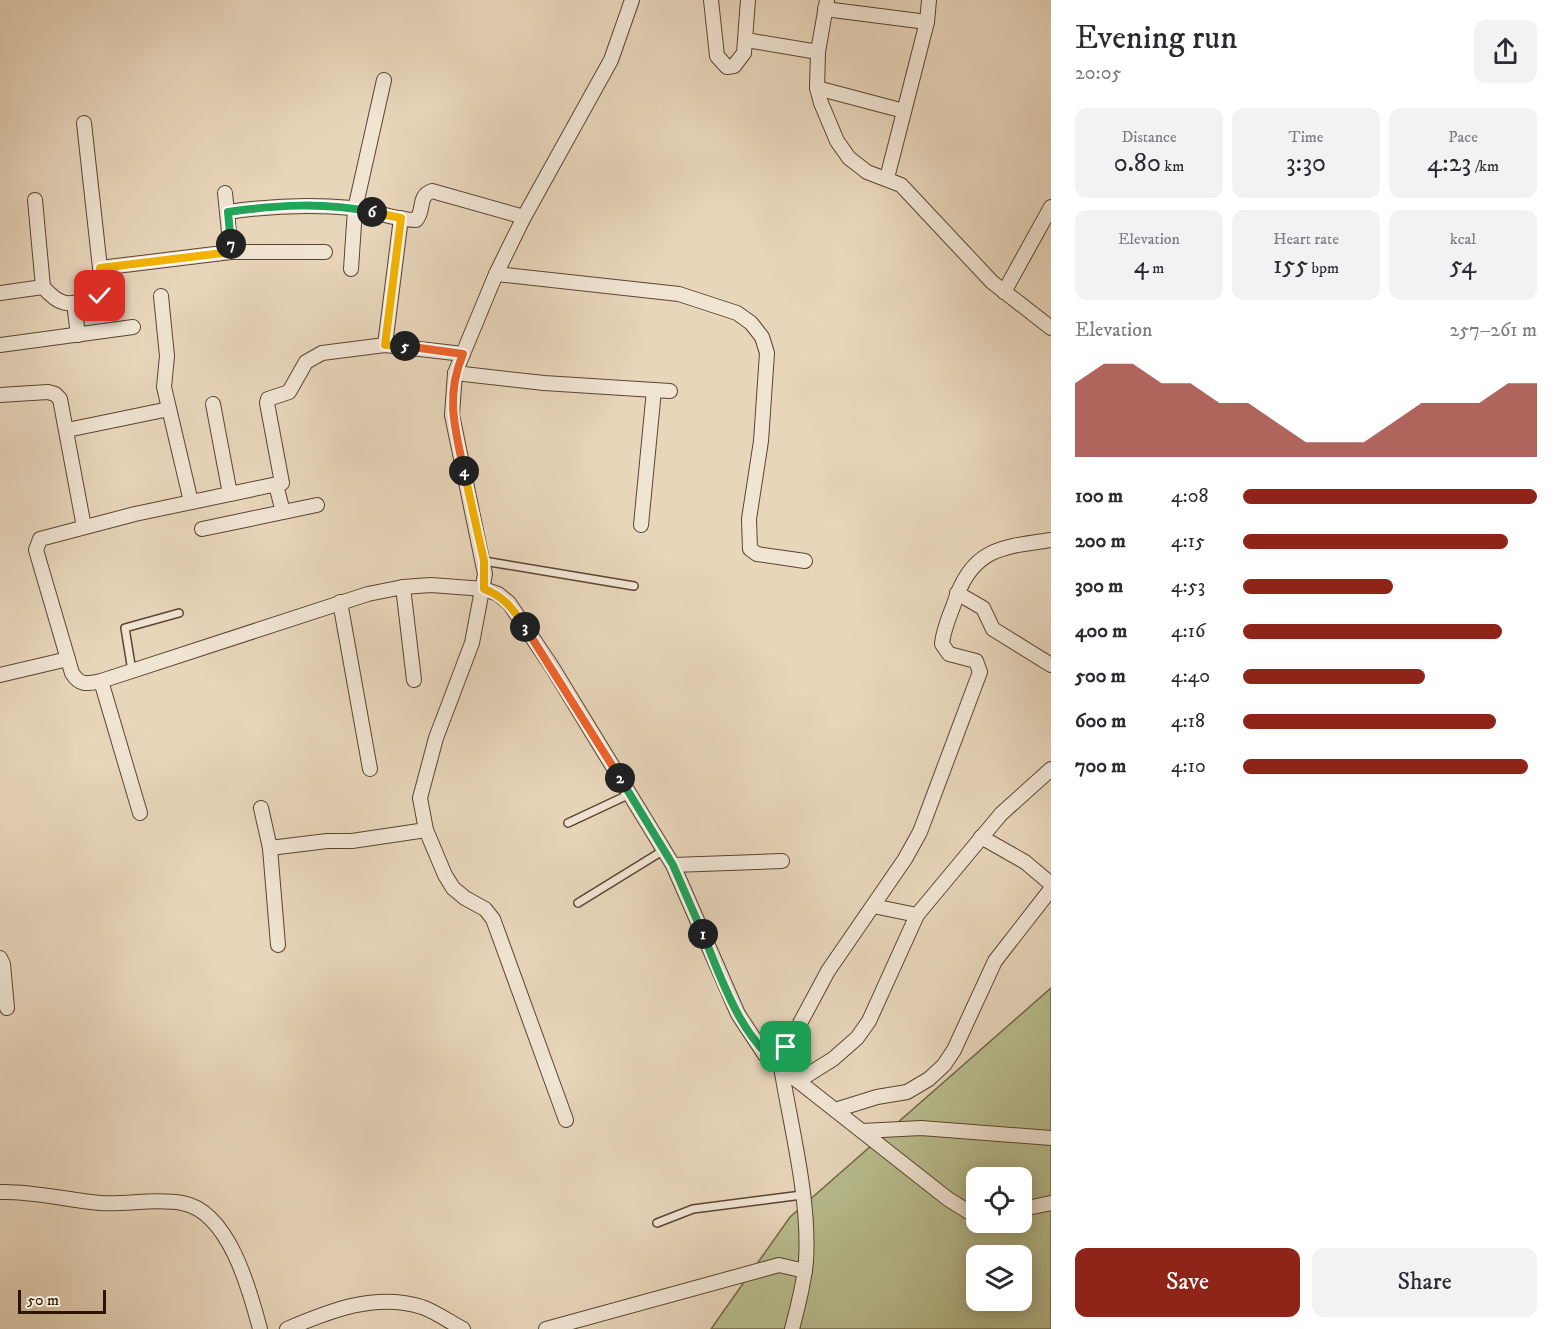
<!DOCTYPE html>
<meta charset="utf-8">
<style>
body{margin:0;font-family:"IM FELL DW Pica",serif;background:#f2f2f3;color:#2b2b33;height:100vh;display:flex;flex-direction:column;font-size:22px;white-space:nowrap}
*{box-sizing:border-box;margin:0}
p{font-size:20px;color:#7c7c81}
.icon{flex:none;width:33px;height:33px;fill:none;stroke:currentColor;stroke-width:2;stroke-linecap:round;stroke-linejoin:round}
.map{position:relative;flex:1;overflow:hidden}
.drawer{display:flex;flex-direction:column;background:#fff;width:510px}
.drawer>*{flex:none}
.tools{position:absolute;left:966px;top:1167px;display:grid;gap:12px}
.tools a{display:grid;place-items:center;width:66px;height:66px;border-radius:12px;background:#fff;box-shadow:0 3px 15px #0003;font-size:30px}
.scale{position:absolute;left:18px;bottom:15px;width:88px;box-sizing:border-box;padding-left:6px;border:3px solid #2e1400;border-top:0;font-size:16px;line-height:21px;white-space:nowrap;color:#2e1400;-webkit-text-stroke:4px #f0e4d3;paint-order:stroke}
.pin{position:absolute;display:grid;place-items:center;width:51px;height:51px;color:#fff;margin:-26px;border-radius:12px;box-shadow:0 3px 9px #0006}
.km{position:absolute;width:30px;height:30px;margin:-15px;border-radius:50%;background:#222;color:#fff;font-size:16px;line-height:30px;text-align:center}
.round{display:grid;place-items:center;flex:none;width:63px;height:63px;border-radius:12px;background:#f2f2f3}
.headline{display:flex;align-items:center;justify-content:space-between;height:102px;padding:0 24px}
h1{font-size:33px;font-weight:600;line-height:45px}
.figures{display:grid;grid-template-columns:repeat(3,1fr);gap:9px;height:102px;padding:6px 24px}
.figures div{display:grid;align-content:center;border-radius:12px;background:#f2f2f3;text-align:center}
.figures b{font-size:26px;font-weight:600}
.figures small{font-size:16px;font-weight:400}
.figures p{font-size:16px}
.chart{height:168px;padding:12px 24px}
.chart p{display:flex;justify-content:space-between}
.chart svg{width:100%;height:108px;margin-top:6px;fill:#8f2418;opacity:.7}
.primary-button{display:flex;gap:12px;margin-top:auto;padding:12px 24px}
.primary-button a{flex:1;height:69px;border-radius:12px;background:#8f2418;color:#fff;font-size:24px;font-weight:600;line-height:69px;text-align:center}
.primary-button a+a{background:#f2f2f3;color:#2b2b33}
ul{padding:0 24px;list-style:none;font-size:20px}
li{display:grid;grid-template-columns:96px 72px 1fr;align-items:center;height:45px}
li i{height:15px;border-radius:8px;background:#8f2418}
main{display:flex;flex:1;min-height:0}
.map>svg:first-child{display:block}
.green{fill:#b8bd8e;stroke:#736847;stroke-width:1.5;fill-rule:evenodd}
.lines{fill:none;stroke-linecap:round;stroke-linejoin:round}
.service-casing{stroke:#5c442f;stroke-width:10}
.minor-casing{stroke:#5c442f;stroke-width:16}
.service{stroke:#f0e4d3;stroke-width:7}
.minor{stroke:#f0e4d3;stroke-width:14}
.split-1-casing{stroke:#fff;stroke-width:12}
.split-2-casing{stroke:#fff;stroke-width:12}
.split-3-casing{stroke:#fff;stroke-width:12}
.split-4-casing{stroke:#fff;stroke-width:12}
.split-5-casing{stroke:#fff;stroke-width:12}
.split-6-casing{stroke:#fff;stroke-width:12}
.split-7-casing{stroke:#fff;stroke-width:12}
.split-8-casing{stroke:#fff;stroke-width:12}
.split-1{stroke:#22a559;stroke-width:8}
.split-2{stroke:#22a559;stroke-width:8}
.split-3{stroke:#f0652b;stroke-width:8}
.split-4{stroke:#f5b400;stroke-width:8}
.split-5{stroke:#f0652b;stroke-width:8}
.split-6{stroke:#f5b400;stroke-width:8}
.split-7{stroke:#22a559;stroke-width:8}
.split-8{stroke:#f5b400;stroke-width:8}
</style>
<main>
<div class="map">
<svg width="1051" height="1329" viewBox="0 0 1051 1329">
<rect width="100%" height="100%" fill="#e8d6bb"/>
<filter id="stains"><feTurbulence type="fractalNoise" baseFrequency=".00333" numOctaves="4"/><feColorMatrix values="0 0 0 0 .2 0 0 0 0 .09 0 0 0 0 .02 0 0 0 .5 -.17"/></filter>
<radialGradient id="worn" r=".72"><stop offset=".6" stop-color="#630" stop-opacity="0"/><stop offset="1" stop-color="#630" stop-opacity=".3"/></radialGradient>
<path class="green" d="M1051 988V1329H711L790 1217ZM976 1178H1022V1222H976ZM976 1256H1022V1300H976Z"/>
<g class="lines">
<defs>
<g id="service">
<path d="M484 561 634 586"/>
<path d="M132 671 125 628 179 613"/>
<path d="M568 823 630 794"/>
<path d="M578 903 664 850"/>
<path d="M657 1223 693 1209 802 1195"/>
</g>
<g id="minor">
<path d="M711 0 717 56 727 67 734 66 744 53 748 0"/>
<path d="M827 0 818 52 817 88 821 103 837 141 849 158 867 172 901 185 992 282 1051 328"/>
<path d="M825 9 927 22"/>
<path d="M746 40 818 52"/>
<path d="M817 88 904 111"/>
<path d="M84 123 100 268 231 252H325"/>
<path d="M887 178 927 22 929 0"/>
<path d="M225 193 231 252"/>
<path d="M35 200 43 287"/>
<path d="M228 212C269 206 310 204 352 208 373 210 394 220 416 220 425 211 417 196 432 191L524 217"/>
<path d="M351 269 355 209 384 80"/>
<path d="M496 274 679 294 737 313 751 323 762 337 767 353 761 441 749 519 750 549 757 554 805 561"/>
<path d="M1004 292 1051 207"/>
<path d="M0 293 43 287C63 309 68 304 96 299L100 296V268"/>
<path d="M161 296 167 356 164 387 191 502"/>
<path d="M74 303 78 335"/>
<path d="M0 345 133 327"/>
<path d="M385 345 401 218"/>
<path d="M463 354 385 345 322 353 306 362 289 392 268 399 267 403 282 483 135 514 40 539 36 550 72 673C80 686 87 684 101 681L368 594 403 587 431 585 484 589 498 594 509 603 552 667 673 865 738 1014 765 1055 948 1199 972 1214H976"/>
<path d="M455 373 544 383 670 391"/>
<path d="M0 395 48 392 55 394 60 399 84 527"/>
<path d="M213 404 230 494"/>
<path d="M67 430 169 409"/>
<path d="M276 485 283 512"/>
<path d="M641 525 654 390"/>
<path d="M202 529 317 505"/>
<path d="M403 587 414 680"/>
<path d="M957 593 983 608 993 629 1051 665"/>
<path d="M340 602 370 769"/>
<path d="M0 675 68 659"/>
<path d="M101 681 140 813"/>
<path d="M261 808 270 848 278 945"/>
<path d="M981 837 1025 862 1051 884"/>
<path d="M270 848 327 841H352L426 830"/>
<path d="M673 865 782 861"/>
<path d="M873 906 917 915"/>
<path d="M0 958 3 964 7 1008"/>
<path d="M798 1081 833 1059 857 1038 869 1021 917 915 1001 814 1051 769"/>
<path d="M835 1110 877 1097 907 1092 929 1079 944 1065 954 1050 995 961 1051 889"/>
<path d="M566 1120 493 919 485 909 465 898 453 888 445 875 426 830 420 798 436 738 472 643 485 574 452 415 455 373 496 274 524 217 611 60 632 0"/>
<path d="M862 1131 921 1128 1051 1138"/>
<path d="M0 1192C33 1191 67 1200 100 1203 127 1205 154 1198 182 1203 229 1211 250 1291 260 1329"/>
<path d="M1022 1209 1051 1203"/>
<path d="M287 1329C329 1311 376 1292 422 1307 436 1312 450 1322 463 1329"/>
<path d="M546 1329 779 1265 805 1271"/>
<path d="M792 1329C798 1306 804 1284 806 1261 810 1199 791 1128 781 1067L783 1055 828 971 905 859 920 832 980 672 976 661 949 654 942 644C943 631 949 617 954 604 971 549 1000 547 1051 540"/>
</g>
</defs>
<use href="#service" class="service-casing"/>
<use href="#minor" class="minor-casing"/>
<use href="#service" class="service"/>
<use href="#minor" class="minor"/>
</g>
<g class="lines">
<defs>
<path id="split-1" d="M703 934C722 980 740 1037 782 1067L786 1047"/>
<path id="split-2" d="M620 778 673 865 703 934"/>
<path id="split-3" d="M525 627 620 778"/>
<path id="split-4" d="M464 471 484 561V589C505 597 513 609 525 627"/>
<path id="split-5" d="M405 346 463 354C445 396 455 429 464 471"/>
<path id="split-6" d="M372 212 401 218 385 345 405 346"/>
<path id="split-7" d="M231 244 228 212C276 205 324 202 372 212"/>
<path id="split-8" d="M100 296V268L231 252V244"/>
</defs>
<use href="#split-1" class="split-1-casing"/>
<use href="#split-2" class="split-2-casing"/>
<use href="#split-3" class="split-3-casing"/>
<use href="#split-4" class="split-4-casing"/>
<use href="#split-5" class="split-5-casing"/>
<use href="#split-6" class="split-6-casing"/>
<use href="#split-7" class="split-7-casing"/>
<use href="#split-8" class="split-8-casing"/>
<use href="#split-1" class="split-1"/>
<use href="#split-2" class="split-2"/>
<use href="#split-3" class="split-3"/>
<use href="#split-4" class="split-4"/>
<use href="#split-5" class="split-5"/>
<use href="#split-6" class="split-6"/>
<use href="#split-7" class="split-7"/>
<use href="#split-8" class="split-8"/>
</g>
<rect width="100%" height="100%" filter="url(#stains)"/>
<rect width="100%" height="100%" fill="url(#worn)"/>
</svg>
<div class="tools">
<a><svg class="icon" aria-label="locate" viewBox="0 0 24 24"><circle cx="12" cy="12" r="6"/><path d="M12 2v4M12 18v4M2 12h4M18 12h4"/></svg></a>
<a><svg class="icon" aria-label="layers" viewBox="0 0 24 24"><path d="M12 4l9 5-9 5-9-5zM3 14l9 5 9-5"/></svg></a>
</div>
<div class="scale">50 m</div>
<div class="pin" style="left:786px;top:1047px;background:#1e9e55"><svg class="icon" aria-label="arrive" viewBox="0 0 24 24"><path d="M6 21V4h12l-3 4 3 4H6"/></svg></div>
<div class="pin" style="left:100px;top:296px;background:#d93025"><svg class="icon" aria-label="check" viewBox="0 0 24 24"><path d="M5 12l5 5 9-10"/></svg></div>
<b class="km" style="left:703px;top:934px">1</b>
<b class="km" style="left:620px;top:778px">2</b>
<b class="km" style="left:525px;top:627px">3</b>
<b class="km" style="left:464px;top:471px">4</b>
<b class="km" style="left:405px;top:346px">5</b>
<b class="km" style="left:372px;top:212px">6</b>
<b class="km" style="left:231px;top:244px">7</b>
</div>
<section class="drawer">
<div class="headline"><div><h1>Evening run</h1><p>20:05</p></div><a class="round"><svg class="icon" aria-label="share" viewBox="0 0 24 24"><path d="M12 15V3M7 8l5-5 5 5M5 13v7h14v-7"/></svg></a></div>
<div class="figures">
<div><p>Distance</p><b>0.80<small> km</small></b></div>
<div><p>Time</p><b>3:30</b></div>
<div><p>Pace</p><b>4:23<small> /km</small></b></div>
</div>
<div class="figures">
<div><p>Elevation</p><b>4<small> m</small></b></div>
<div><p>Heart rate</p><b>155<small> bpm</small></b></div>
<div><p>kcal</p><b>54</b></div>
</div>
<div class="chart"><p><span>Elevation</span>257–261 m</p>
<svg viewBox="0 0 160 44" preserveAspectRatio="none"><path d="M0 44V14L10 6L20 6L30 14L40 14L50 22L60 22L70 30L80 38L90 38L100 38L110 30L120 22L130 22L140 22L150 14L160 14V44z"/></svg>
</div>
<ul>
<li><b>100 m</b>4:08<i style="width:100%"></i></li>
<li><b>200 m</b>4:15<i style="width:90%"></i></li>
<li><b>300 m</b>4:53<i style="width:51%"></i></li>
<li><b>400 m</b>4:16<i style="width:88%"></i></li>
<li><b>500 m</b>4:40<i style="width:62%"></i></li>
<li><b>600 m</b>4:18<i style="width:86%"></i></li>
<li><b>700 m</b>4:10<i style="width:97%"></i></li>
</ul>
<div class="primary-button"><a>Save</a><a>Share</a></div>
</section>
</main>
